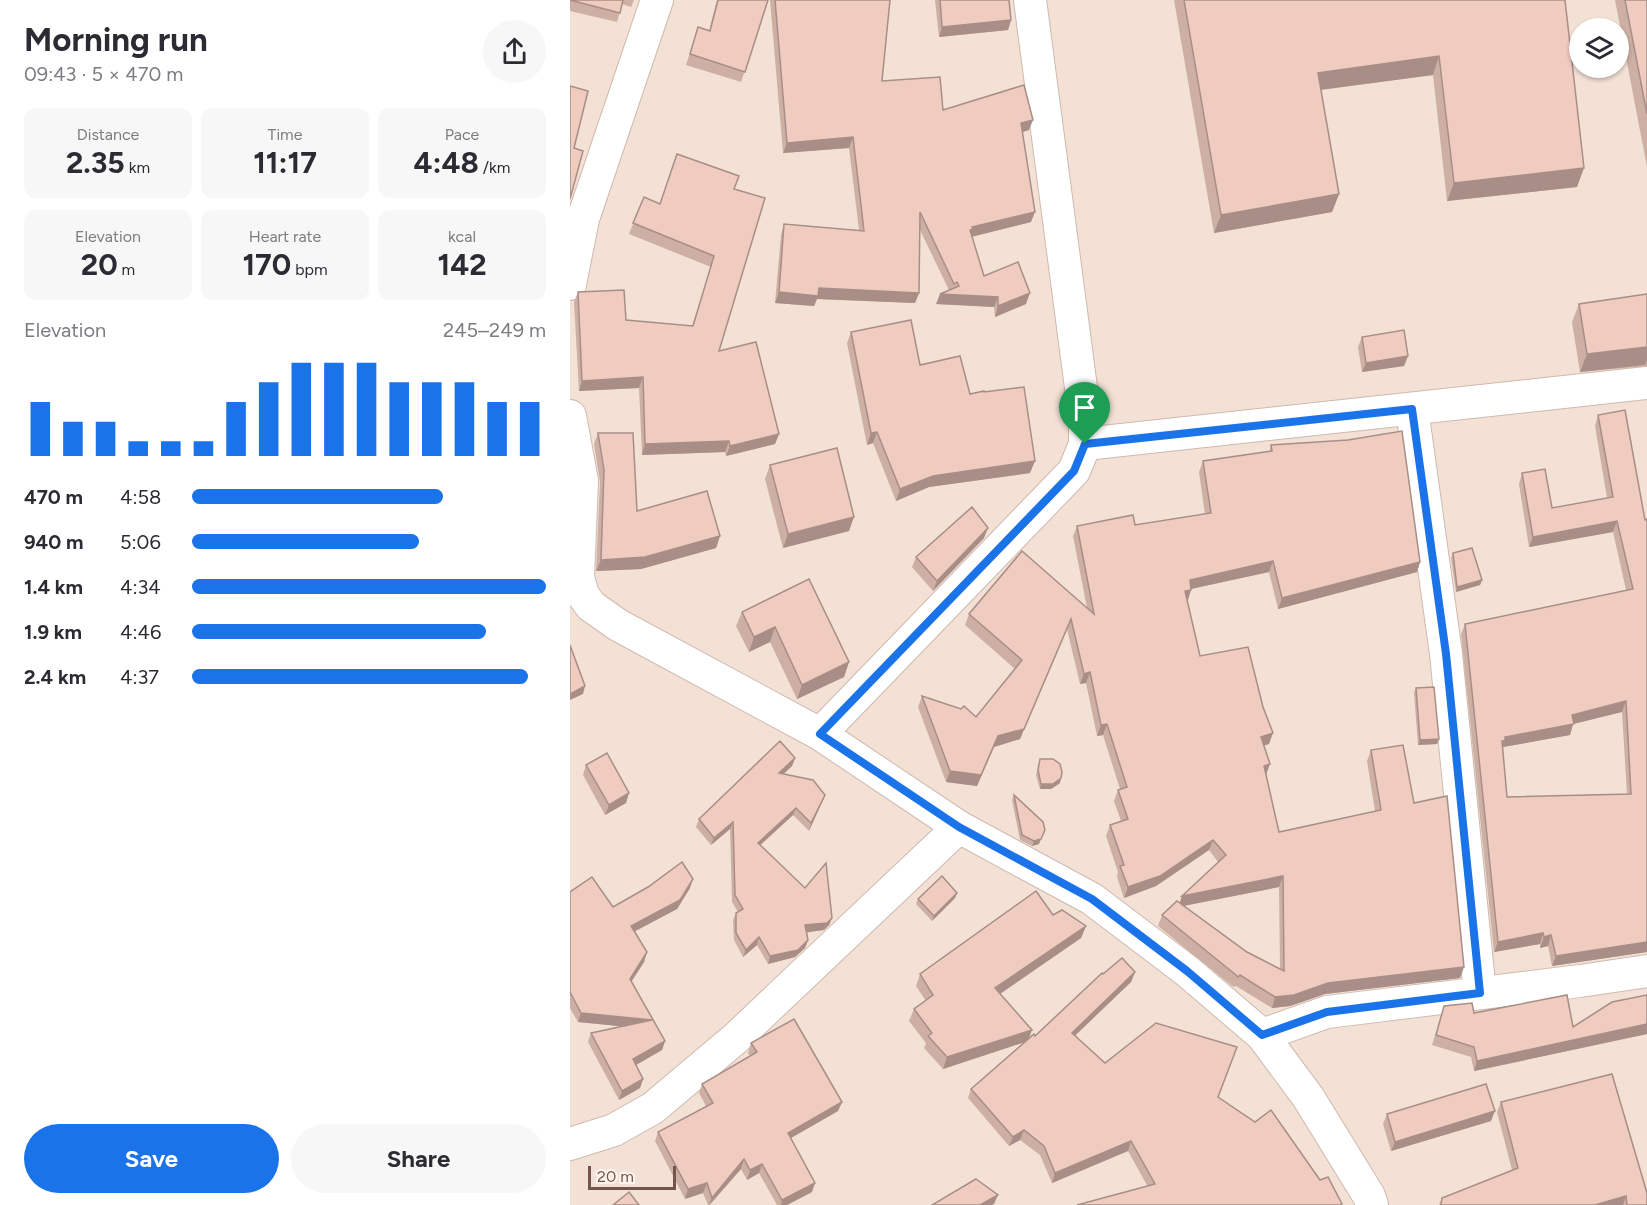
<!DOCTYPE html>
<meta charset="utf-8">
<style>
body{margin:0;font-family:Figtree,sans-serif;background:#f7f7f7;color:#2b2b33;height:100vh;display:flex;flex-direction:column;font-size:22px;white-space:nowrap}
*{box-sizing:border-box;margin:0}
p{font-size:20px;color:#7c7c81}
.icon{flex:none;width:33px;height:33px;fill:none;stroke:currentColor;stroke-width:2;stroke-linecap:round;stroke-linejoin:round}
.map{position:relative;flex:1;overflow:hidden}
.sheet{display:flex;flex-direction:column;background:#fff;width:570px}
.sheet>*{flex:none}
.fabs{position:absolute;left:999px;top:18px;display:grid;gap:12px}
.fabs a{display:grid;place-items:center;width:60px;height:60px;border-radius:50%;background:#fff;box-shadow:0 2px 4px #0004;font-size:30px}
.scale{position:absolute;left:18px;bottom:15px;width:88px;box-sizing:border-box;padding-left:6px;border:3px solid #75544b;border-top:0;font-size:16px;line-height:21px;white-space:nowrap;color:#75544b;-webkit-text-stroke:4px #fff5ed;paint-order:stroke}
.pin{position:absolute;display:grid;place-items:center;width:51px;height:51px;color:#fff;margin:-62px -26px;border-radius:50% 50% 50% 0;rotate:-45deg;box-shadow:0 0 6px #0007}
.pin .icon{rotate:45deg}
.round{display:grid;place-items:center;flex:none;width:63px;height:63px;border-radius:32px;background:#f7f7f7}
.overview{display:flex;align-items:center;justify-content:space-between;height:102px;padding:0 24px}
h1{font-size:33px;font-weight:700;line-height:45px}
.figures{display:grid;grid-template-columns:repeat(3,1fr);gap:9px;height:102px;padding:6px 24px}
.figures div{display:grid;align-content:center;border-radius:12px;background:#f7f7f7;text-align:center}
.figures b{font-size:30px;font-weight:700}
.figures small{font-size:16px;font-weight:400}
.figures p{font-size:16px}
.chart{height:168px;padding:12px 24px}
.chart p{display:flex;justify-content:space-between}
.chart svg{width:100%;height:108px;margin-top:6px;stroke:#1a73e8;stroke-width:6}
.button{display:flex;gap:12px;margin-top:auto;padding:12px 24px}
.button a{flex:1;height:69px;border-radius:36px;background:#1a73e8;color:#fff;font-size:24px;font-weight:700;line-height:69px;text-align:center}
.button a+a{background:#f7f7f7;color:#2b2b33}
ul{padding:0 24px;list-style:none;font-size:20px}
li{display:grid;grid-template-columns:96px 72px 1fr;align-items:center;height:45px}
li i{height:15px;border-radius:8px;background:#1a73e8}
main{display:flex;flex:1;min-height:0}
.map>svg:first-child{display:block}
.residential{fill:#f3e1d5;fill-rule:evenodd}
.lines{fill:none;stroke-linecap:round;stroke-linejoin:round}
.minor-casing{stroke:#cfb9af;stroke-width:34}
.minor{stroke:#fff;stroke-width:32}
.wall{fill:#ceafa4;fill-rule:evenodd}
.shaded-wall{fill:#a88e86}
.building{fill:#f0cbbf;stroke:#a88e86;stroke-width:1.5;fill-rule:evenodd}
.route-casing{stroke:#fff;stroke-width:12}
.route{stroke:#1a73e8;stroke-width:8}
</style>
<main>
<section class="sheet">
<div class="overview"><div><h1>Morning run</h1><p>09:43 · 5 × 470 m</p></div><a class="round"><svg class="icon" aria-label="share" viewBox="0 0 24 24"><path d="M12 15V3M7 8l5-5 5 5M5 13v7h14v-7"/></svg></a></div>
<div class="figures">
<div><p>Distance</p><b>2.35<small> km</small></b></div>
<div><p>Time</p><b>11:17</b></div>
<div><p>Pace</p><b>4:48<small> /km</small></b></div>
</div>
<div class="figures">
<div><p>Elevation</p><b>20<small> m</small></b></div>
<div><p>Heart rate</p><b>170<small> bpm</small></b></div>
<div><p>kcal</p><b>142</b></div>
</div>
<div class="chart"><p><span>Elevation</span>245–249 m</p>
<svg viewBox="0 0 160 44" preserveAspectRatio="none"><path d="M5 44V22M15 44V30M25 44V30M35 44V38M45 44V38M55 44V38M65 44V22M75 44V14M85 44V6M95 44V6M105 44V6M115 44V14M125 44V14M135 44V14M145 44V22M155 44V22"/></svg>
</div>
<ul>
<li><b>470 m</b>4:58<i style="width:71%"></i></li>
<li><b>940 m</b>5:06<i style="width:64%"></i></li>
<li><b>1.4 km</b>4:34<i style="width:100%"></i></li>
<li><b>1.9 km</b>4:46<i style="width:83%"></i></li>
<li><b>2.4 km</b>4:37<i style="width:95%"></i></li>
</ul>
<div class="button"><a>Save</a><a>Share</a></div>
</section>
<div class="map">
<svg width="1077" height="1205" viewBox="0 0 1077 1205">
<rect width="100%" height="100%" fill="#fcf0e6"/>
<path class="residential" d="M0 0H1077V1205H0ZM1010 28H1048V68H1010Z"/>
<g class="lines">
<defs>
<g id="minor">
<path d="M0 284 13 219 87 0"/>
<path d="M842 409 876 654 910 993"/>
<path d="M0 416 12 481 8 577 13 595 21 606 48 625 250 734 389 827 522 899 617 971 692 1035 738 1097 799 1196 802 1205"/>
<path d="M515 444 1077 383"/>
<path d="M250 734 504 471 515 444V418L460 0"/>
<path d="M692 1035 757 1012 1010 981 1077 971"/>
<path d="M0 1144 44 1130 83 1108 166 1038 389 827"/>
</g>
</defs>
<use href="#minor" class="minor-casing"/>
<use href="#minor" class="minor"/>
</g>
<g class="wall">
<path d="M0 0H64L61 7 52 4 47 22 0 11Z"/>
<path d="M147 0H198L171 82 116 65 128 27 139 31Z"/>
<path d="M200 0H320L312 81 373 110 459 130 452 132 461 222 402 237 414 276 456 304 425 317 424 307 366 304 379 290 350 230 349 293 345 303 247 299 244 306 205 303 211 235 214 224 289 230 279 148 213 153Z"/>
<path d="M365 0H439L441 20 438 30 369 37Z"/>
<path d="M604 0H995L1007 187 877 201 863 75 751 90 769 194 762 212 644 233Z"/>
<path d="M1045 0H1077V167Z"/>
<path d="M164 189 149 351 209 434 205 444 156 456 155 452 72 455 69 388 9 391 4 302 8 292 56 320 122 326 141 267 59 234 74 197 90 204Z"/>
<path d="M1077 294V366L1010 372 1002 322 1009 304Z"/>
<path d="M281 332 400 394 414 392 460 473 359 487 326 501 303 443 297 445 277 343Z"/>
<path d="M792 337 838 356 834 366 792 372 788 347Z"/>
<path d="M1055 410 1077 952 982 966 978 946 970 948V944L924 952 891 634 895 624 1056 590 1043 532 959 547 949 484 952 473 982 508 1037 498 1025 426 1028 415ZM1052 712 1057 794 937 797 933 747 1000 735 1003 724Z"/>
<path d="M28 433 67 511 150 536 146 548 71 569 26 571 30 482 24 444Z"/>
<path d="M701 445 850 562 847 572 708 609 699 572 621 589 617 600 630 656 699 744 694 745 696 774 709 832 805 811 797 761 801 750 844 803 890 978 755 994 720 1006 702 1008 666 986 664 987 662 986 588 926 592 915 610 903 648 862 639 850 586 886 554 898 547 877 548 872 536 836 540 825 551 821 544 801 548 790 550 789 533 735 527 736 516 683 510 684 497 629 450 739 424 747 407 786 376 782 348 707 352 696 391 709 406 717 445 669 395 625 399 614 517 608 503 536 507 526 565 525 635 514 629 472 633 461 699 452ZM709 887 710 969 677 952 613 906Z"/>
<path d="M200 465 279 531 213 548 195 479Z"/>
<path d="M414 538 363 591 342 567 346 557Z"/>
<path d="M883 553 912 580 910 585 886 592 881 558Z"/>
<path d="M172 612 279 662 274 677 227 699 200 642 179 652 166 626Z"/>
<path d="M846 688 869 739 867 744 848 745 844 693Z"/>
<path d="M225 758 222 766 213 774 255 795 252 802 239 831 223 815 190 845 262 918 259 925 254 930 236 932 238 940 235 948 225 957 198 964 187 945 173 957 164 940 163 920 166 913 168 912 162 902 160 829 141 845 126 827 129 819Z"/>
<path d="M470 759 490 783 481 789H470L466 775Z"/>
<path d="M16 765 56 803 35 815 13 775Z"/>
<path d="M444 795 469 844 462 846 450 840 442 800Z"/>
<path d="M120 888 107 909 65 931 77 952 74 962 62 981 95 1041 92 1050 66 1065 73 1079 70 1088 49 1100 18 1042 21 1033 50 1026 8 1022 0 1008V892L43 907Z"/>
<path d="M387 893 385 898 362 921 346 904 348 899Z"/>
<path d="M483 915 516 926 511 938 430 994 459 1039 465 1036 533 974 565 972 561 982 505 1036 535 1063 648 1097 750 1180 772 1204 578 1187 558 1151 482 1183 470 1155 450 1140 439 1146 398 1098 401 1089 455 1042 373 1069 354 1048 356 1043 339 1021 344 1009 356 1001 346 986 350 974Z"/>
<path d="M1077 995V1034L904 1071 901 1057 862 1045 874 1006 904 1013 1003 1027Z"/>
<path d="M181 1043 272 1102 268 1111 221 1138 242 1192 217 1205H207L189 1173 177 1180 171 1169 140 1205H138L133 1193 115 1199 85 1141 88 1132 136 1106 129 1093 132 1084 180 1056 178 1053Z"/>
<path d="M931 1102 1077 1205H869L872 1198 942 1170 927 1112Z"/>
<path d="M817 1114 921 1121 821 1151 813 1124Z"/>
</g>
<g class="shaded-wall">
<path d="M441 20 438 30 369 37 372 27Z"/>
<path d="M869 56 863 75 741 91 748 73Z"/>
<path d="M463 120 459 130 447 134 451 123Z"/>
<path d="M283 137 279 148 213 153 217 143Z"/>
<path d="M1014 168 1007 187 877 201 884 183Z"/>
<path d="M769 194 762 212 644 233 651 215Z"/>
<path d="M465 212 461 222 400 237 396 240 402 227Z"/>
<path d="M249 288 349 293 345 303 247 299 244 306 205 303 209 292Z"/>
<path d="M460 293 456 304 425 317 428 306Z"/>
<path d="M370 294 428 297 424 307 366 304Z"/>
<path d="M1077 347V360L1075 365 1010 372 1017 354Z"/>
<path d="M838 356 834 366 792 372 796 363Z"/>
<path d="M73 377 69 388 9 391 12 381Z"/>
<path d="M307 432 303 443 297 445 301 433Z"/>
<path d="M209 434 205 444 156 456 160 446Z"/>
<path d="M159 441 155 452 72 455 75 444Z"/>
<path d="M465 461 460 473 359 487 326 501 330 489 363 476Z"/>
<path d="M284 517 279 531 213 548 218 534Z"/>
<path d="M1047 521 1043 532 959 547 963 537Z"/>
<path d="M418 528 414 538 363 591 367 581Z"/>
<path d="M150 536 146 548 71 569 26 571 31 560Z"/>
<path d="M703 561 699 572 616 590H621L618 600 611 601 620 580Z"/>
<path d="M850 562 847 572 708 609 712 598Z"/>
<path d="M912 580 910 585 886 592 887 587Z"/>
<path d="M501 619 450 739 424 747 407 786 376 782 380 771 428 736Z"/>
<path d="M205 627 200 642 179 652 184 637Z"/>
<path d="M279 662 274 677 227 699 232 685Z"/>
<path d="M520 672 516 683 510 684 514 674Z"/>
<path d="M15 686 13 694 0 700V694Z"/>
<path d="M1056 701 1052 712 1003 724 1000 735 933 747 931 751 932 741 935 737 1002 715Z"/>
<path d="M537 724 533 735 527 736 531 725Z"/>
<path d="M703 733 699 744 687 748 691 737Z"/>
<path d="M869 739 867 744 848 745 850 740Z"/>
<path d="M225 758 222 766 206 781 209 773Z"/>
<path d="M700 764 696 775 694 766Z"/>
<path d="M491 778 490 783 481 789H470L471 784Z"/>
<path d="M59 793 56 803 35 815 39 805Z"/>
<path d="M255 795 252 802 239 831 241 823Z"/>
<path d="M226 808 223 815 185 850 188 843Z"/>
<path d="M163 822 160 829 141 845 144 838Z"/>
<path d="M475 830 469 844 462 846 464 841Z"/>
<path d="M643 840 639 850 586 886 554 898 558 887Z"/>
<path d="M713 876 709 887 608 907 612 896Z"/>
<path d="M123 879 120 888 107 909 58 935 61 926Z"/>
<path d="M387 893 385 898 362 921 364 916Z"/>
<path d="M262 918 259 925 254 930 232 933 235 925Z"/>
<path d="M516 926 511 938 421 1000 425 988Z"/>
<path d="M973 933 970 944 924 952 928 942Z"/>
<path d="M981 935 978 946 970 948 974 937Z"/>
<path d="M189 937 187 945 173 957 176 950Z"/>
<path d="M238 940 235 948 225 957 198 964 200 956Z"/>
<path d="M1077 942V952L982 966 986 956Z"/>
<path d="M77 952 74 962 57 988 60 979Z"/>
<path d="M894 967 890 978 755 994 720 1006 702 1008 705 997 758 983Z"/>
<path d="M565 972 561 982 498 1042 502 1033Z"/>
<path d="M11 1013 82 1020 78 1029 8 1022Z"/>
<path d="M1077 1024V1034L904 1071 907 1061Z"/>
<path d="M462 1030 458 1041 373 1069 377 1057Z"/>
<path d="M95 1041 92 1050 59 1069 63 1059Z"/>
<path d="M73 1079 70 1088 49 1100 52 1091Z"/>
<path d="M272 1102 268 1111 214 1142 218 1133Z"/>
<path d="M925 1111 921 1121 821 1151 825 1142Z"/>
<path d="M454 1130 450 1140 439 1146 443 1137Z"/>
<path d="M561 1141 558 1151 482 1183 485 1173Z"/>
<path d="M174 1159 171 1169 139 1205 142 1198Z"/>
<path d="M192 1164 189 1173 177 1180 180 1170Z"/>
<path d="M137 1183 133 1193 115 1199 118 1189Z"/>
<path d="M245 1183 242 1192 217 1205H211L212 1200Z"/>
<path d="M428 1195 424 1204 422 1205H410Z"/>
<path d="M1056 1196 1053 1205H1025Z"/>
</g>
<g class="building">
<path d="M0 0H53L50 13Z"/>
<path d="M148 0H198L175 72 120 54 128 27 140 31Z"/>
<path d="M205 0H320L312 81 370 77 373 110 454 85 463 120 451 123 465 212 402 227 403 229 400 230 414 276 448 262 460 293 428 306V297L370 294 389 286 387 282 384 284 350 212 349 293 249 288 248 296 209 292 214 224 294 231 283 137 217 143Z"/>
<path d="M370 0H439L441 20 372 27Z"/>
<path d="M614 0H995L1014 168 884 183 869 56 748 73 769 194 651 215Z"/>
<path d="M1055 0H1077V114Z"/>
<path d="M0 86 18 91 4 148 13 151 0 199Z"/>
<path d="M107 154 169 176 164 189 195 198 149 351 186 342 209 434 160 446 159 441 75 444 73 377 12 381 8 292 54 290 56 320 123 326 144 256 63 223 74 197 90 204Z"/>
<path d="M1077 294V347L1017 354 1009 304Z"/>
<path d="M341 320 350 365 390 356 400 394 414 391V392L454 387 465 461 363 476 330 489 307 432 301 433 281 332Z"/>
<path d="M834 330 838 356 796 363 792 337Z"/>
<path d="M1055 410 1075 520 1077 519V942L986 956 981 935 974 937 973 933 928 942 895 624 1063 589 1047 521 963 537 952 473 975 469 982 508 1043 497 1028 415ZM1056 701 1061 794 937 797 932 741H935V737L1004 724 1002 715Z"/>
<path d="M832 431 850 562 712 598 703 561 620 580 621 590 615 591 630 656 678 647 693 707 703 733 691 737 700 764 694 766 709 832 811 810 801 750 833 745 844 803 877 796 894 967 758 983 724 995 705 997 670 975 668 977 666 975 592 915 607 901 677 952 714 971 713 876 612 896 656 855 643 840 590 876 558 887 550 866 554 865 540 825 558 819 548 790 557 787 537 724 531 725 520 672 514 674 501 619 454 729 428 736 411 775 380 771 352 696 391 709 394 706 406 717 452 660 399 614 452 551 524 614 507 526 563 515 565 525 641 513 633 461 702 451 701 445 778 440Z"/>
<path d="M28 433H63L67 511 137 491 150 536 75 557 31 560 34 470Z"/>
<path d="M267 448 284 517 218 534 200 465Z"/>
<path d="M402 507 418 528 367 581 346 557Z"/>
<path d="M902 548 912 580 887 587 883 553Z"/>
<path d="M239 579 279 662 232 685 205 627 184 637 172 612Z"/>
<path d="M0 645 15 686 0 694Z"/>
<path d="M864 687 869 739 850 740 846 688Z"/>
<path d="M210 741 225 758 209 773 243 780 255 795 241 823 226 808 188 843 235 888 256 863 262 918 257 923 235 925 238 940 228 950 200 956 189 937 176 950 166 933V913L173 909 165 895 163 822 144 838 129 819Z"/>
<path d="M37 753 59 793 39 805 16 765Z"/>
<path d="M470 759H483L490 764 492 772 491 778 483 784H471L468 770Z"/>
<path d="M444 795 473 822 475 830 471 839 464 841 452 835Z"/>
<path d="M112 862 123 879 110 900 61 926 77 952 60 979 95 1041 63 1059 73 1079 52 1091 21 1033 82 1020 11 1013 0 992V892L22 877 43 907 78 887Z"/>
<path d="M372 876 387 893 364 916 348 899Z"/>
<path d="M466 891 483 915 492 910 516 926 425 988 462 1030 377 1057 358 1036 362 1033 344 1009 363 995 350 974Z"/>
<path d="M552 958 565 972 502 1033 535 1063 586 1023 667 1047 648 1097 685 1122 701 1110 750 1180 758 1177 772 1204 770 1205H507L585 1184 561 1141 485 1173 474 1146 454 1130 443 1137 401 1089 464 1034 465 1036 532 973 533 974Z"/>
<path d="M997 995 1003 1027 1042 1002 1077 995V1024L907 1061 904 1047 866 1035 874 1006 902 1003 904 1013Z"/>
<path d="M224 1019 272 1102 218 1133 245 1183 212 1200 192 1164 180 1170 174 1159 142 1198 137 1183 118 1189 88 1132 143 1103 132 1084 187 1052 181 1043Z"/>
<path d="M1042 1074 1077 1193V1205H1057L1056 1196 1025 1205H871L872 1198 948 1168 931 1102Z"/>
<path d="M916 1084 925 1111 825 1142 817 1114Z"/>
<path d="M406 1179 428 1195 410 1205H362Z"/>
<path d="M59 1192 69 1205H43Z"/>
</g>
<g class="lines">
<defs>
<path id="route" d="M842 409 876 654 910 993 757 1012 692 1035 617 971 522 899 389 827 250 734 504 471 515 444Z"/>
</defs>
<use href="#route" class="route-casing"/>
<use href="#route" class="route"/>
</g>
</svg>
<div class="fabs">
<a><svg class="icon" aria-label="layers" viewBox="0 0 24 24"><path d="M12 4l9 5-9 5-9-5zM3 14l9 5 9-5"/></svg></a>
</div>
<div class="scale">20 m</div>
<div class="pin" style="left:515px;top:444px;background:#1e9e55"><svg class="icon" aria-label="arrive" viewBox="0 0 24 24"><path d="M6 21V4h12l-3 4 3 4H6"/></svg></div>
</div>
</main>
